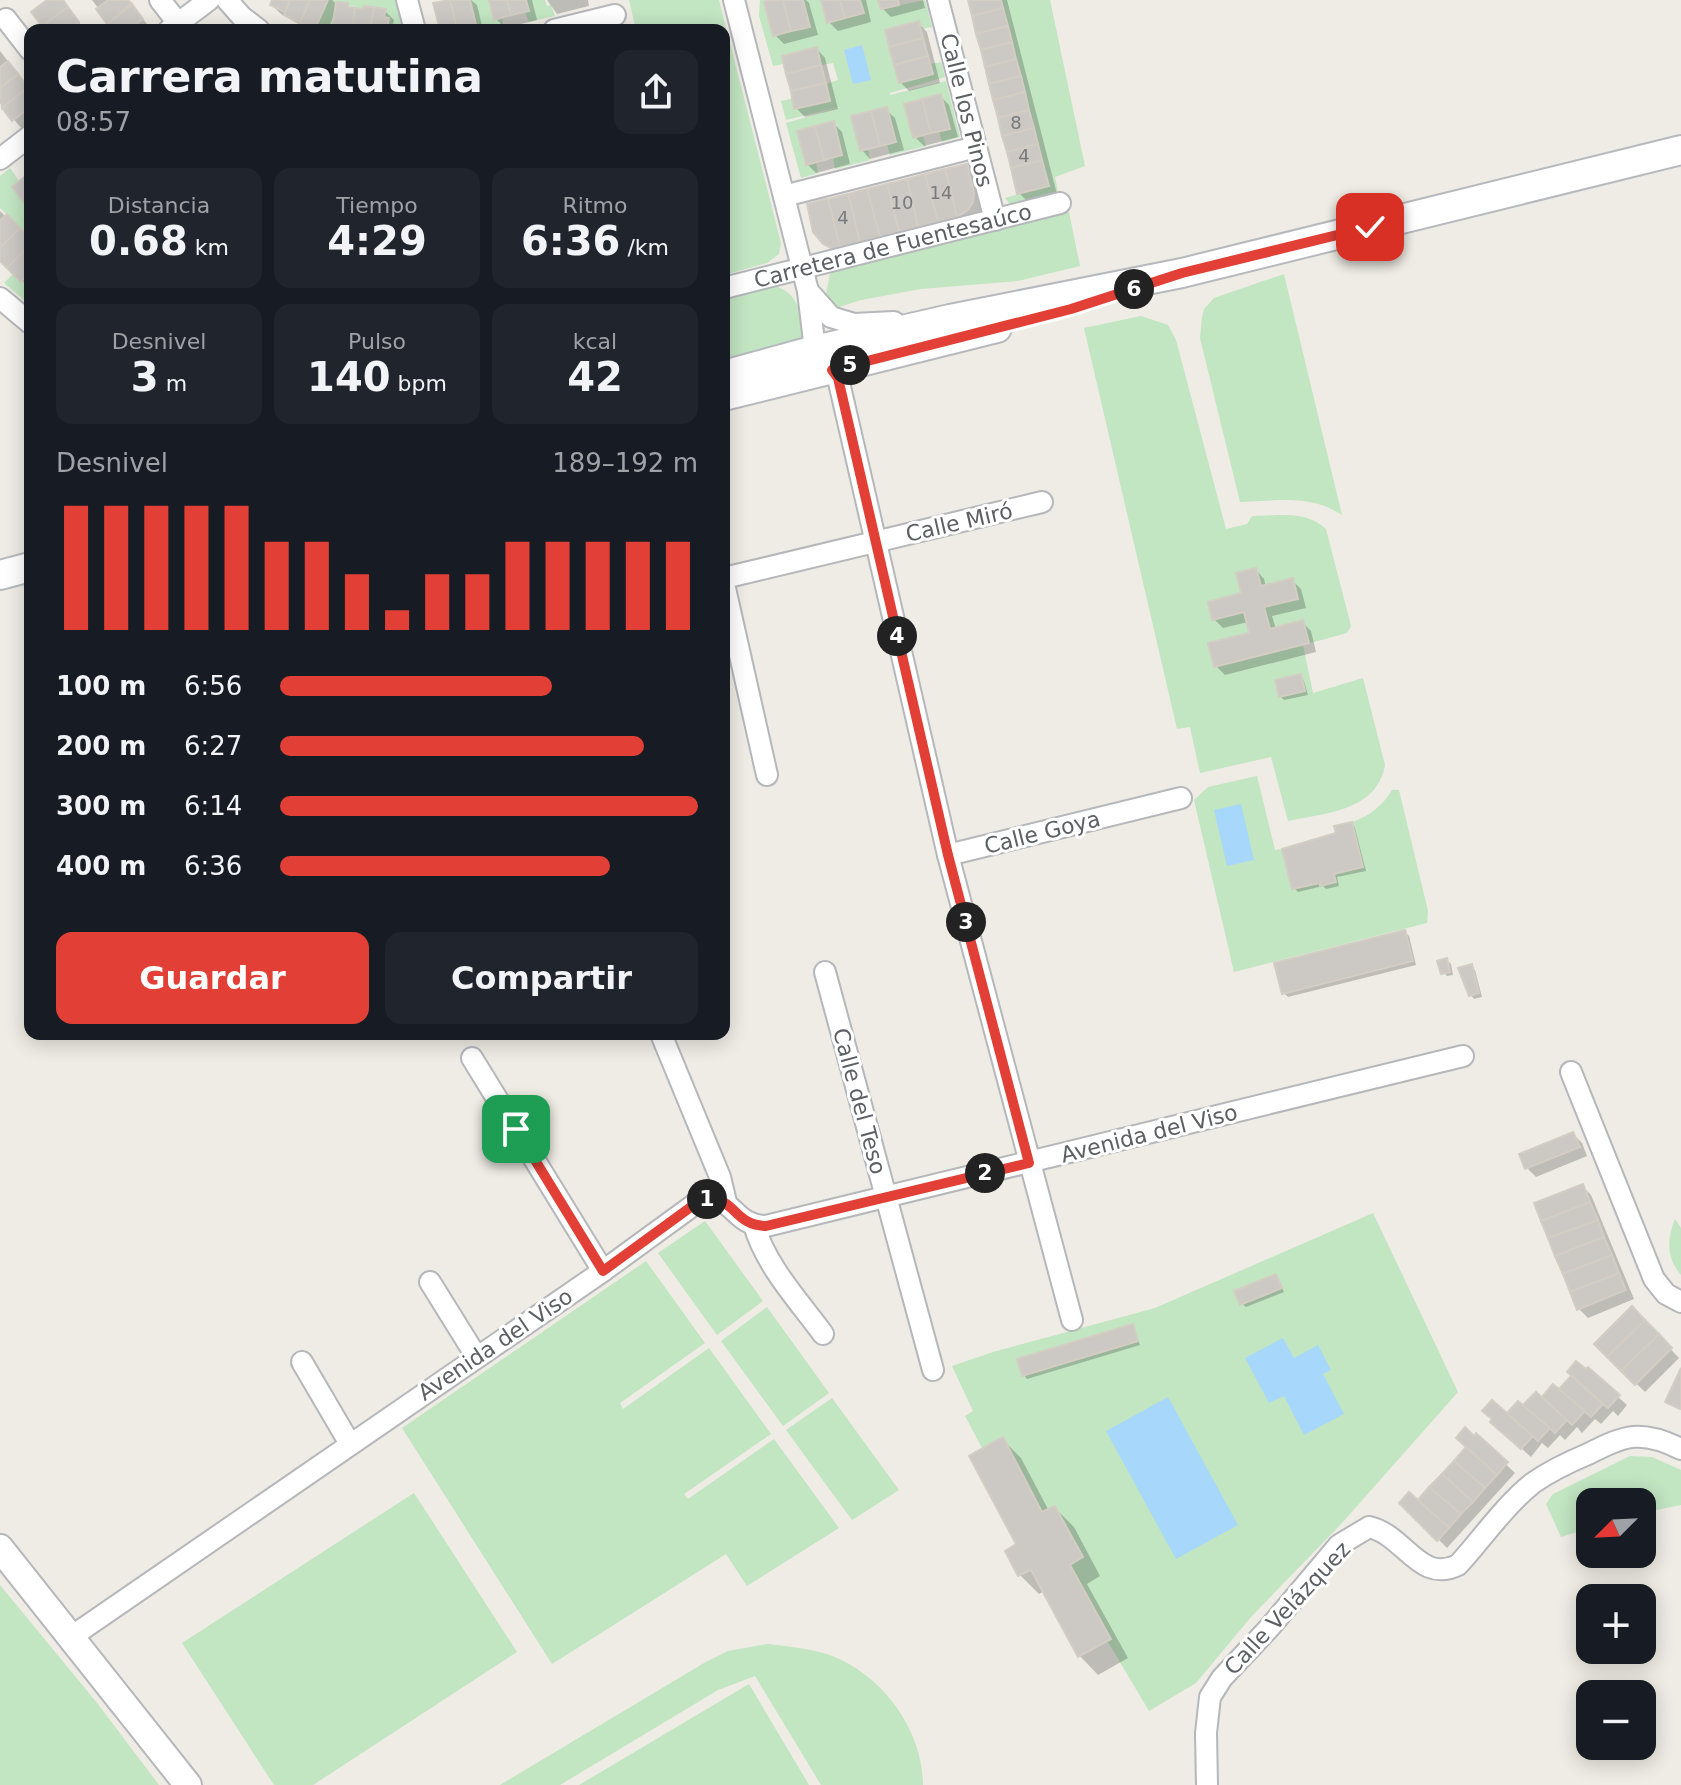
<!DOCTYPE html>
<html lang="es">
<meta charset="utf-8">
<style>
body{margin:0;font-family:"DejaVu Sans",sans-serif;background:#20242c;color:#f1f3f6;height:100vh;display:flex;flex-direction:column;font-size:30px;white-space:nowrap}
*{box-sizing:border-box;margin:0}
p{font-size:26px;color:#9ea1a6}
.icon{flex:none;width:44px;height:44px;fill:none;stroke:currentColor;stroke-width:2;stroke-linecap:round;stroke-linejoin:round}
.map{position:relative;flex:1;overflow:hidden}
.details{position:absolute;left:24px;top:24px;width:706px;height:1016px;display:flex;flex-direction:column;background:#171b24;border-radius:16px;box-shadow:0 4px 20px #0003}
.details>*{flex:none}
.needle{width:52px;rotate:246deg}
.fabs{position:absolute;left:1576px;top:1488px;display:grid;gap:16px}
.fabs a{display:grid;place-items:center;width:80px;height:80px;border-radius:16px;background:#171b24;box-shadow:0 4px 20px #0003;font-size:40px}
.pin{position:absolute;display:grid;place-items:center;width:68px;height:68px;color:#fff;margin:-34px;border-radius:16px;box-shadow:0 4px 12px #0006}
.km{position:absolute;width:40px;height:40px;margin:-20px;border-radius:50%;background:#222;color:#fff;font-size:22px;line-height:40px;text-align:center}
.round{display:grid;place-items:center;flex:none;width:84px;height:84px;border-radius:16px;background:#20242c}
.head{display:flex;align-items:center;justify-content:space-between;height:136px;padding:0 32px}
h1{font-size:44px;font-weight:700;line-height:60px}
.stats{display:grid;grid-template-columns:repeat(3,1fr);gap:12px;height:136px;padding:8px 32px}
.stats div{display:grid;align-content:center;border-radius:16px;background:#20242c;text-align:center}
.stats b{font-size:40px;font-weight:700}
.stats small{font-size:22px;font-weight:400}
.stats p{font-size:22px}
.chart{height:224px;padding:16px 32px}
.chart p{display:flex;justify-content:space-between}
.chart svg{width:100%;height:144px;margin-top:8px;stroke:#e24036;stroke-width:6}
.button{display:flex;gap:16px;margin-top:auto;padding:16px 32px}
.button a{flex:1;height:92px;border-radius:16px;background:#e24036;color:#fff;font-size:32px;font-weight:700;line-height:92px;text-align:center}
.button a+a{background:#20242c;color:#f1f3f6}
ul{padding:0 32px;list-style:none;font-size:26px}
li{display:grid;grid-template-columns:128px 96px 1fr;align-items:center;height:60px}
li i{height:20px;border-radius:10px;background:#e24036}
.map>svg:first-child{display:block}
.green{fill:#c2e5c2}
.water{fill:#a7d8fb}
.shadow{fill:#0003}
.building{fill:#ccc8c4;stroke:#d3cdc3;stroke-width:2}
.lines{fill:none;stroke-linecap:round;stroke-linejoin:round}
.minor-casing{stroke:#b5b7bb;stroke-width:24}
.tertiary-casing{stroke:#b5b7bb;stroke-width:30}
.secondary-casing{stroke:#b6b9be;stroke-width:32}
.minor{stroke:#fff;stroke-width:20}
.tertiary{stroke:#fff;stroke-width:26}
.secondary{stroke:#fff;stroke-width:28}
.route-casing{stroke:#fff;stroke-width:16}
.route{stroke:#e24036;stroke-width:10}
.labels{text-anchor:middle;stroke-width:6;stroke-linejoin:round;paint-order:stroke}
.number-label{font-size:18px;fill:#787a7c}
.street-label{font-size:22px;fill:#5c6064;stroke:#fff}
</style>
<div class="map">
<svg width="1681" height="1785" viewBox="0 0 1681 1785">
<rect width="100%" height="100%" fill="#eeece4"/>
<g class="green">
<path d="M328 0H395L403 30H387L389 18 384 17 385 9 364 6 363 9 336 2 332 30H304L307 26 316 29Z"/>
<path d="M470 0H489L494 19 502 18 504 29 472 30Z"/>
<path d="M526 0H545L547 6 551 5 555 16 529 22 525 12 529 11Z"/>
<path d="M629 0H719L781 243 779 254 767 263 724 275V30H636Z"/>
<path d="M760 0H771L764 2 774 36 810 27 803 0H821L827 22 863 13 860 0H878L881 9 925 0 932 27 921 29 919 21 885 30 899 82 932 74 930 64 941 62 945 77 890 93V95L946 81 960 137 942 142 939 131 949 129 941 94 904 104 913 138 923 136 926 146 890 155 887 144 896 141 887 108 851 116 860 150 868 149 870 160 835 169 833 158 842 155 834 122 797 131 805 165 816 162 818 173 801 178 786 123 844 106 786 120 781 101C801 98 819 85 838 80L833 63 821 65 817 47 782 56 784 64 773 66 759 16Z"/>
<path d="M1001 0H1050L1085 166 1055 177 1058 192 1010 204 1005 198 1049 185Z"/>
<path d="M10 168 19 181 12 188 30 211V237L0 208V176Z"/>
<path d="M1069 212 1080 266 1018 281 921 289 861 300 836 308 826 294 830 274 838 269Z"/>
<path d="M30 272V305L4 283 13 274 21 282Z"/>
<path d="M1284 274 1342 515C1311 494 1275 501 1240 502L1200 338 1202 317 1204 309 1214 298Z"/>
<path d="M775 286C801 294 801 317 806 340L724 363V299Z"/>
<path d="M1141 316 1168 325 1176 340 1226 529 1247 524 1252 516C1279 516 1305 510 1326 529L1351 626 1347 633 1303 645 1313 693 1363 678 1385 765C1377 811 1326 813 1288 821L1271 757 1200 773 1190 727 1177 729 1084 328Z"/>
<path d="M1257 776 1275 850 1282 849 1293 889 1320 883 1321 886 1336 882 1334 874 1363 867 1352 822C1370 816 1382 806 1392 790H1399L1428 911 1427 923 1234 972 1194 800 1208 787Z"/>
<path d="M1373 1213 1458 1392 1342 1523 1251 1617 1196 1683 1149 1711 1108 1642 1078 1657 1031 1571 1018 1576 1005 1551 1016 1543 969 1456 982 1448 965 1416 973 1411 952 1366 993 1352 1155 1308Z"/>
<path d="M1675 1219 1681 1228V1275C1666 1257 1667 1239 1675 1219Z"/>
<path d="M705 1221 763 1301 717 1335 658 1253Z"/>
<path d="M646 1261 705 1343 620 1403 623 1409 709 1348 771 1434 684 1494 688 1499 774 1439 839 1528 747 1586 726 1554 552 1664 402 1428Z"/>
<path d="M767 1307 829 1393 783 1426 721 1341Z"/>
<path d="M832 1398 899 1490 852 1520 786 1430Z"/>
<path d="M1630 1456 1652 1457 1681 1470V1505L1642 1513V1502H1590V1528L1561 1537 1546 1504 1553 1494Z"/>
<path d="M414 1493 517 1652 313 1785H274L182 1643Z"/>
<path d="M0 1585 97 1703 159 1785H0Z"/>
<path d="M767 1644C786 1646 805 1648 823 1653 878 1669 923 1727 923 1785H821L755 1676 718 1690 560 1785H500L704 1663 728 1651Z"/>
<path d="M749 1684 809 1785H579Z"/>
</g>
<g class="water">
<path d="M862 45 871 80 853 84 844 50Z"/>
<path d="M1241 804 1254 860 1227 866 1214 810Z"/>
<path d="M1283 1338 1294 1358 1318 1345 1331 1370 1323 1374 1344 1414 1304 1435 1284 1396 1269 1403 1245 1358Z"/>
<path d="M1168 1397 1238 1525 1176 1559 1106 1431Z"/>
</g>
<g class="shadow">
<path d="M50 0H61L85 30H47Z"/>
<path d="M92 0H128L150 28 115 30Z"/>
<path d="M274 0H332L336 4 365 12 385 11 394 20 393 24 397 30H334L335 12 328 30H309L281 14 272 5Z"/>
<path d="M453 0H471L477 5 483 30H442L435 4Z"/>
<path d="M491 0H532L537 20 505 28 496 19Z"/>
<path d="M547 0H588L589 6 557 14Z"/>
<path d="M779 0H806L809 3 818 35 784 44 775 35Z"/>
<path d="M823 0H866L871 22 838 31 829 22Z"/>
<path d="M880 0H923L925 8 891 17 882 8Z"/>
<path d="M970 0H1007L1057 194 1028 202 1019 193Z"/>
<path d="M918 23 927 32 940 83 909 91 900 82Z"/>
<path d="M817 49 825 58 838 109 805 117 796 108Z"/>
<path d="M0 51 30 89V123L22 129 0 103Z"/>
<path d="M940 96 949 105 958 137 924 146 915 137Z"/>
<path d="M886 110 895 118 904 150 870 159 862 150Z"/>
<path d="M833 123 842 132 850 164 816 173 807 164Z"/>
<path d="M966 166 980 180 987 208 982 224 833 251 818 237Z"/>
<path d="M0 211 30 240V288L0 259Z"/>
<path d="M1256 570 1264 579 1266 587 1292 580 1301 589 1306 608 1272 616 1276 629 1302 622 1311 631 1316 652 1225 675 1216 666 1251 634 1248 622 1223 628 1214 619 1243 595Z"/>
<path d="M1300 677 1304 681 1308 695 1284 700 1280 696Z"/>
<path d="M1352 824 1355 828 1366 871 1337 877 1339 886 1326 889 1323 886 1298 892 1294 888 1338 834Z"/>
<path d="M1405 932 1409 936 1416 965 1288 997 1284 993Z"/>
<path d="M1447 960 1451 964 1453 975 1447 976 1443 972Z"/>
<path d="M1471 966 1475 970 1482 997 1474 999 1471 995Z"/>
<path d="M1573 1134 1582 1143 1587 1156 1536 1177 1527 1168Z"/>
<path d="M1582 1186 1591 1195 1634 1299 1588 1318 1579 1309Z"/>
<path d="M1276 1276 1284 1292 1246 1307 1242 1304Z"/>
<path d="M1632 1309 1679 1358 1645 1392 1596 1344Z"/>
<path d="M1132 1326 1140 1345 1027 1379 1024 1375Z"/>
<path d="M1588 1370 1627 1405 1618 1416 1613 1411 1601 1424 1595 1419 1582 1433 1577 1427 1565 1440 1560 1435 1548 1448 1542 1443 1531 1457 1501 1430 1507 1416 1518 1403 1524 1408 1536 1395 1542 1400 1554 1387 1559 1392 1574 1376Z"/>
<path d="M1476 1436 1515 1473 1447 1548 1402 1503H1418Z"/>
<path d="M1002 1439 1021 1458 1049 1511 1055 1508 1074 1527 1100 1576 1087 1584 1128 1658 1098 1675 1080 1656 1044 1591 1039 1594 1020 1575 1007 1552 1019 1544Z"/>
</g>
<g class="building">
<path d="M47 0H63L68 7 42 26 31 12Z"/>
<path d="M108 0H128L132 4 107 24 96 9Z"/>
<path d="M272 0H290L285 12 270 5Z"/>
<path d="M290 0H310L300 23 284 15Z"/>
<path d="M310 0H328L315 29 300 23Z"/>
<path d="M450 0H470L476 25 457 29Z"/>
<path d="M450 0 457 29 440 30 433 3Z"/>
<path d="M489 0H507L511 15 494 20Z"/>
<path d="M507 0H526L529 11 511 15Z"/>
<path d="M771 0H783L791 31 773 36 764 2Z"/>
<path d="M783 0H803L810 27 791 31Z"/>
<path d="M821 0H840L845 18 827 23Z"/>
<path d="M840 0H860L864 13 845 18Z"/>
<path d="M878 0H898L899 5 881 9Z"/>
<path d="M968 0H1001L1003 8 972 16Z"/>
<path d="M336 2 348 3V7L355 8 352 30H332Z"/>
<path d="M132 4 143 19 128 30H112L107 24Z"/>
<path d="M364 6 374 7 370 30H352L355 8 363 9Z"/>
<path d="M68 7 79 22 68 30H45L42 26Z"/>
<path d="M374 7 386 9 384 17 389 18 387 30H370Z"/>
<path d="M1003 8 1008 26 976 34 972 16Z"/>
<path d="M919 21 923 38 889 47 885 30Z"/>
<path d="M1008 26 1012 42 981 50 976 34Z"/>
<path d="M923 38 928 56 894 65 889 47Z"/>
<path d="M1012 42 1016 59 985 67 981 50Z"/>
<path d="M817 47 821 65 786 74 782 56Z"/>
<path d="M928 56 933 74 899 83 894 65Z"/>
<path d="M1016 59 1021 76 989 84 985 67Z"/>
<path d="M8 61 18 74 0 88V67Z"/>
<path d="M821 65 826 83 791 91 786 74Z"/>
<path d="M18 74 28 87 2 108 0 88Z"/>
<path d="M1021 76 1025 92 993 100 989 84Z"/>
<path d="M826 83 830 101 794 109 791 91Z"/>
<path d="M28 87 30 107 12 121 2 108Z"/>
<path d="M1025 92 1029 110 998 118 993 100Z"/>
<path d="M941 94 950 129 931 133 922 99Z"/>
<path d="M922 99 931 133 913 138 904 104Z"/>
<path d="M887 107 896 142 880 146 871 111Z"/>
<path d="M1029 110 1034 128 1002 136 998 118Z"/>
<path d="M871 111 880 146 860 151 851 116Z"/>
<path d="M834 121 842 155 824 160 815 126Z"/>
<path d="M815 126 824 160 806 165 797 131Z"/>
<path d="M1034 128 1038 144 1007 152 1002 136Z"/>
<path d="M1038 144 1042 160 1011 168 1007 152Z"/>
<path d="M1042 160 1049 186 1017 194 1011 168Z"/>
<path d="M967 164 974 193 973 202 968 210 957 217 945 169Z"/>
<path d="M945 169 957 217 938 222 925 174Z"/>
<path d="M925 174 938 222 918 227 907 179Z"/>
<path d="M27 175 30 179V211L12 187Z"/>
<path d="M907 179 918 227 899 232 887 184Z"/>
<path d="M887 184 899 232 880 237 867 189Z"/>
<path d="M867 189 880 237 860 242 848 194Z"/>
<path d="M848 194 860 242 840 247 828 199Z"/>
<path d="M826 199H828L840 247 833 249 823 244 813 232 807 204Z"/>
<path d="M7 214 20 228 0 248V221Z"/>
<path d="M20 228 30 237V245L7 268 0 261V248Z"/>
<path d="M30 245V272L21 282 7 268Z"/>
<path d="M1256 568 1261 586 1293 578 1298 599 1264 607 1270 629 1303 620 1309 643 1214 667 1208 643 1249 633 1244 612 1212 620 1208 602 1241 593 1236 573Z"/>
<path d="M1301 674 1305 691 1279 697 1275 680Z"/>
<path d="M1352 822 1363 867 1334 874 1336 882 1320 886V883L1292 889 1282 849 1336 833 1334 826Z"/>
<path d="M1405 930 1413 961 1282 994 1274 963Z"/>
<path d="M1447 958 1450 972 1441 974 1437 961Z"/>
<path d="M1472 964 1479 993 1469 996 1458 968Z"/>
<path d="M1573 1132 1580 1147 1525 1169 1519 1154Z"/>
<path d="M1583 1184 1590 1202 1541 1221 1534 1203Z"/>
<path d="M1590 1202 1598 1220 1548 1238 1541 1221Z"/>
<path d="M1598 1220 1604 1237 1555 1256 1548 1238Z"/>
<path d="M1604 1237 1612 1255 1563 1274 1555 1256Z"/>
<path d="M1612 1255 1619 1273 1570 1292 1563 1274Z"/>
<path d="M1619 1273 1626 1290 1577 1310 1570 1292Z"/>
<path d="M1276 1274 1282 1288 1240 1305 1234 1291Z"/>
<path d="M1632 1306 1645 1320 1607 1357 1594 1344Z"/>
<path d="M1645 1320 1659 1334 1621 1371 1607 1357Z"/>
<path d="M1133 1324 1138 1341 1022 1376 1017 1359Z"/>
<path d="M1659 1334 1672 1348 1635 1385 1621 1371Z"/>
<path d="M1576 1361 1586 1369 1588 1367 1620 1395 1608 1408 1567 1372Z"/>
<path d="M1681 1368V1408L1680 1409 1665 1402Z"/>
<path d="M1571 1376 1603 1404 1591 1417 1559 1389Z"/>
<path d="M1553 1384 1585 1411 1572 1425 1542 1397Z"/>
<path d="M1536 1392 1567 1420 1555 1433 1523 1405Z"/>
<path d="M1492 1400 1533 1436 1521 1449 1490 1422 1492 1419 1482 1411Z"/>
<path d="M1518 1401 1550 1428 1538 1441 1507 1413Z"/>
<path d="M1465 1427 1474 1436 1476 1433 1508 1462 1497 1475 1456 1438Z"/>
<path d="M1003 1437 1042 1512 1055 1506 1083 1557 1070 1565 1111 1639 1078 1657 1031 1570 1018 1576 1005 1551 1016 1544 969 1456Z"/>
<path d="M1466 1447 1497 1475 1485 1488 1454 1461Z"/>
<path d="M1454 1461 1485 1488 1473 1502 1442 1474Z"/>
<path d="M1442 1474 1473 1502 1461 1514 1429 1487Z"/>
<path d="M1429 1487 1461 1514 1449 1528 1418 1500Z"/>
<path d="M1409 1492 1449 1528 1437 1541 1399 1503Z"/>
</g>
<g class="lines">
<defs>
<g id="minor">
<path d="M160 0 178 23"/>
<path d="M227 0 242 17 259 30"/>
<path d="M407 0 415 30"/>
<path d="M734 0 808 291 815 350 838 378 948 855 1072 1320"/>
<path d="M938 0 995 220"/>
<path d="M6 19 30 50"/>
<path d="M169 30 209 0"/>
<path d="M554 30 615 15"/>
<path d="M0 159 30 136"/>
<path d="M784 196 976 147"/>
<path id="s1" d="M724 288 1060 203"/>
<path d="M808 291 831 317 854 324 894 322"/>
<path d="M0 298 30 323"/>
<path d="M724 578 1042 502"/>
<path d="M724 584 767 775"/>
<path d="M948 855 1181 798"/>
<path d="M825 972 933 1370"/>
<path d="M661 1034 720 1177 726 1202"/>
<path d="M472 1058 603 1271"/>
<path d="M1571 1072 1654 1279 1666 1294 1681 1302"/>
<path d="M754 1225C766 1266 798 1300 823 1334"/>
<path d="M430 1282 476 1356"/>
<path d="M302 1362 350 1444"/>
<path d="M71 1637 603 1271 695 1204C736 1188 728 1225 766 1226L1463 1056"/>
<path d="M1207 1785 1206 1733 1210 1697 1222 1678 1270 1627 1339 1545 1369 1527C1405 1535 1419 1584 1458 1565 1481 1540 1506 1504 1533 1483 1550 1471 1569 1462 1588 1454 1626 1435 1641 1429 1681 1449"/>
</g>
<path id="tertiary" d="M0 1548 188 1785"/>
<g id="secondary">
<path d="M724 375 815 350 950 319 1182 273 1681 150"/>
<path d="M724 396 997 328"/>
<path d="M0 575 30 567"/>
</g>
</defs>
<use href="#minor" class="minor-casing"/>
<use href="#tertiary" class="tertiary-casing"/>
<use href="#secondary" class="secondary-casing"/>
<use href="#minor" class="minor"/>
<use href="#tertiary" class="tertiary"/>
<use href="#secondary" class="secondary"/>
</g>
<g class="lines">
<defs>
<path id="route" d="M516 1129 603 1271 695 1204C736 1187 728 1225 766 1226L1029 1163 948 855 838 378 832 370 1071 309 1182 273 1370 227"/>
</defs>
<use href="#route" class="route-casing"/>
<use href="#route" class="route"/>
</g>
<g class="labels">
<g class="number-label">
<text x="1016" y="129">8</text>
<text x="1024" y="162">4</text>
<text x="941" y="199">14</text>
<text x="902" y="209">10</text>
<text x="843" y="224">4</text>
</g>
<g class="street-label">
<text transform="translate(967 110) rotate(76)" y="8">Calle los Pinos</text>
<text dy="8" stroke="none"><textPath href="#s1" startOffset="174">Carretera de Fuentesaúco</textPath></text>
<text transform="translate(959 522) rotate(-13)" y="8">Calle Miró</text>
<text transform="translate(1042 832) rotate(-14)" y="8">Calle Goya</text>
<text transform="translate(860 1101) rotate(75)" y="8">Calle del Teso</text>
<text transform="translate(1149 1133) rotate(-14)" y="8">Avenida del Viso</text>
<text transform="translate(495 1344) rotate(-34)" y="8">Avenida del Viso</text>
<text transform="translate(1287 1608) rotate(-47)" y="8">Calle Velázquez</text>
</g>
</g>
</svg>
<div class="fabs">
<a><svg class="needle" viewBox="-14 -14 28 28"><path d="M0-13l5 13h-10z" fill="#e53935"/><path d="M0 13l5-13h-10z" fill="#9ea1a6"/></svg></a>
<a>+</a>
<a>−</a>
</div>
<div class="pin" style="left:516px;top:1129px;background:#1e9e55"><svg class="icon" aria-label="arrive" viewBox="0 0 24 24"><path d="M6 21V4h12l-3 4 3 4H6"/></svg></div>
<div class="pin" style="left:1370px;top:227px;background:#d93025"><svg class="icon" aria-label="check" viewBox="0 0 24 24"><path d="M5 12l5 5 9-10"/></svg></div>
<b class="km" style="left:707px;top:1199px">1</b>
<b class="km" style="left:985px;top:1173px">2</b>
<b class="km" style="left:966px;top:922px">3</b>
<b class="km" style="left:897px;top:636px">4</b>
<b class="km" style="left:850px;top:365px">5</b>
<b class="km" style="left:1134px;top:289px">6</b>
<section class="details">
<div class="head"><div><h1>Carrera matutina</h1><p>08:57</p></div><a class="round"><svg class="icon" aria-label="share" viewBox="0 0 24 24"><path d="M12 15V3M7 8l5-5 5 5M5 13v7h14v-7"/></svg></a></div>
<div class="stats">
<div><p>Distancia</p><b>0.68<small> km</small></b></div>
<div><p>Tiempo</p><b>4:29</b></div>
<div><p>Ritmo</p><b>6:36<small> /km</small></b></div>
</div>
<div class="stats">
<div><p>Desnivel</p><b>3<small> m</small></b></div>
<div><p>Pulso</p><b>140<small> bpm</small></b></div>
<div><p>kcal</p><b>42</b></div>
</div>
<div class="chart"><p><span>Desnivel</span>189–192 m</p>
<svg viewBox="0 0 160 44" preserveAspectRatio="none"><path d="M5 44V6M15 44V6M25 44V6M35 44V6M45 44V6M55 44V17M65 44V17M75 44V27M85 44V38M95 44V27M105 44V27M115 44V17M125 44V17M135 44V17M145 44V17M155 44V17"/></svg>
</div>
<ul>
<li><b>100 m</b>6:56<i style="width:65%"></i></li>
<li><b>200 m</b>6:27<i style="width:87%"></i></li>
<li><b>300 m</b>6:14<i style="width:100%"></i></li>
<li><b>400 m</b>6:36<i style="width:79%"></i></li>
</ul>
<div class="button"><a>Guardar</a><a>Compartir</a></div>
</section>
</div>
